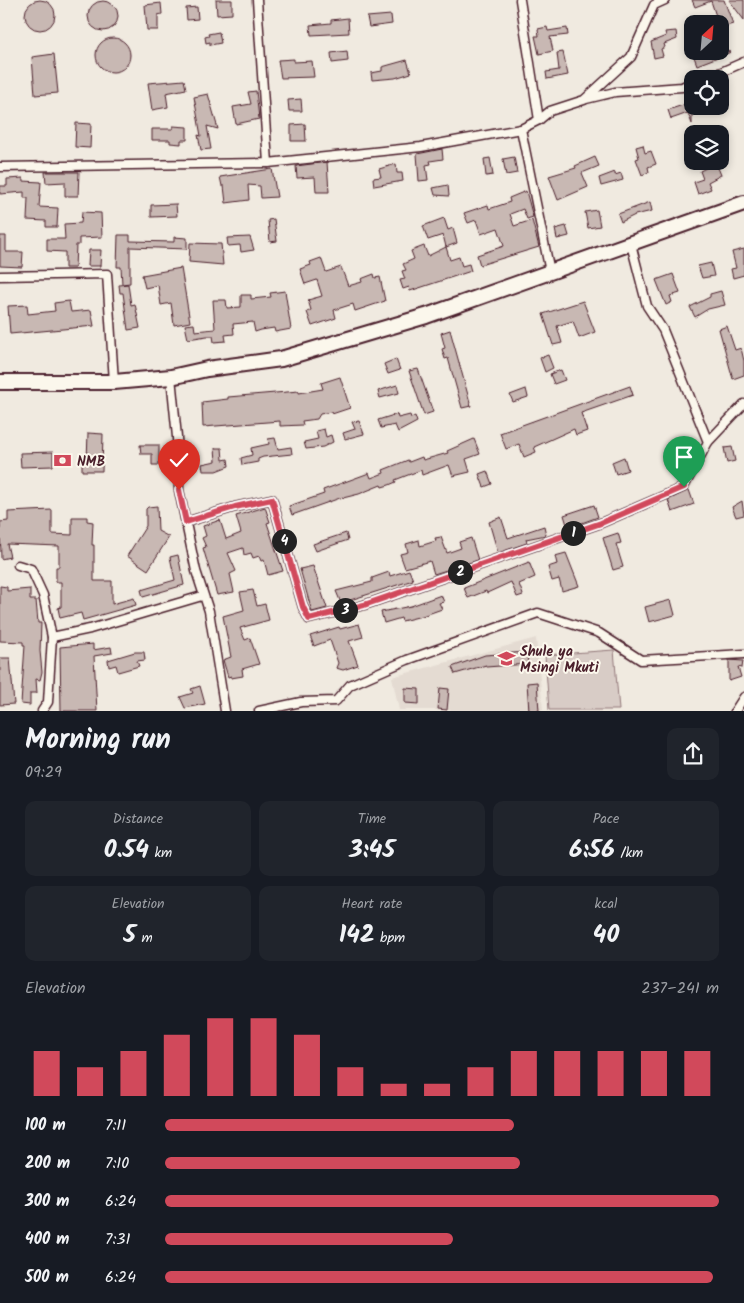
<!DOCTYPE html>
<meta charset="utf-8">
<style>
body{margin:0;font-family:Kalam,sans-serif;background:#20242c;color:#f1f3f6;height:100vh;display:flex;flex-direction:column;font-size:19px;white-space:nowrap}
*{box-sizing:border-box;margin:0}
p{font-size:16px;color:#9ea1a6}
.icon{flex:none;width:28px;height:28px;fill:none;stroke:currentColor;stroke-width:2;stroke-linecap:round;stroke-linejoin:round}
.map{position:relative;height:711px;overflow:hidden}
.drawer{display:flex;flex-direction:column;background:#171b24;flex:1}
.drawer>*{flex:none}
.needle{width:32px;rotate:26deg}
.tools{position:absolute;left:684px;top:15px;display:grid;gap:10px}
.tools a{display:grid;place-items:center;width:45px;height:45px;border-radius:10px;background:#171b24;box-shadow:0 2px 8px #0003;font-size:25px}
.pin{position:absolute;display:grid;place-items:center;width:42px;height:42px;color:#fff;margin:-51px -21px;border-radius:50% 50% 50% 0;rotate:-45deg;box-shadow:0 0 5px #0007}
.pin .icon{rotate:45deg}
.km{position:absolute;width:25px;height:25px;margin:-12px;border-radius:50%;background:#222;color:#fff;font-size:14px;line-height:25px;text-align:center}
.round{display:grid;place-items:center;flex:none;width:52px;height:52px;border-radius:10px;background:#20242c}
.overview{display:flex;align-items:center;justify-content:space-between;height:85px;padding:0 25px}
h1{font-size:28px;font-weight:800;line-height:38px}
.metrics{display:grid;grid-template-columns:repeat(3,1fr);gap:8px;height:85px;padding:5px 25px}
.metrics div{display:grid;align-content:center;border-radius:10px;background:#20242c;text-align:center}
.metrics b{font-size:25px;font-weight:800}
.metrics small{font-size:14px;font-weight:400}
.metrics p{font-size:14px}
.chart{height:140px;padding:10px 25px}
.chart p{display:flex;justify-content:space-between}
.chart svg{width:100%;height:90px;margin-top:5px;stroke:#d1495b;stroke-width:6}
ul{padding:0 25px;list-style:none;font-size:16px}
li{display:grid;grid-template-columns:80px 60px 1fr;align-items:center;height:38px}
li i{height:12px;border-radius:6px;background:#d1495b}
.map>svg:first-child{display:block}
.built{fill:#e4dbd2}
.green{fill:#d8ccc6;stroke:#917678}
.building{fill:#c8b8b3;stroke:#4a1f2b}
.lines{fill:none;stroke-linecap:round;stroke-linejoin:round}
.street-casing{stroke:#4a1f2b;stroke-width:11}
.highway-casing{stroke:#4a1f2b;stroke-width:18}
.street{stroke:#fbf7ec;stroke-width:8}
.highway{stroke:#fbf7ec;stroke-width:14}
.route-casing{stroke:#fff;stroke-width:10}
.route{stroke:#d1495b;stroke-width:6}
.labels{text-anchor:middle;stroke-width:4;stroke-linejoin:round;paint-order:stroke}
.poi-label{font-size:14px;font-weight:bold;fill:#4a1f2b;stroke:#fbf7ec;text-anchor:start}
</style>
<div class="map">
<svg width="744" height="711" viewBox="0 0 744 711">
<rect width="100%" height="100%" fill="#f0eae0"/>
<filter id="ink" filterUnits="userSpaceOnUse"><feTurbulence type="fractalNoise" baseFrequency=".02" numOctaves="2"/><feDisplacementMap in="SourceGraphic" scale="10" xChannelSelector="R" yChannelSelector="G"/><feConvolveMatrix kernelMatrix="1 2 1 2 8 2 1 2 1" color-interpolation-filters="sRGB"/></filter>
<g filter="url(#ink)">
<path class="built" d="M536 638 543 710H399L392 677Z"/>
<path class="green" d="M614 650 619 710H549L545 655Z"/>
<g class="building">
<path d="M216 0H232V14L217 15Z"/>
<path d="M692 0H724L733 24 720 28 711 1 695 7Z"/>
<path d="M729 0H744V20Z"/>
<circle cx="40" cy="15" r="15"/>
<circle cx="103" cy="16" r="15"/>
<path d="M161 3 162 14 158 15V30H147L145 5Z"/>
<path d="M197 7 198 19 187 20 186 8Z"/>
<path d="M391 15 392 24 369 27 367 17Z"/>
<path d="M348 18 349 33 311 35 310 25 331 23V20Z"/>
<path d="M547 27 548 31 567 28 568 35 550 37 553 51 539 54 535 36H539L538 29Z"/>
<path d="M676 31 677 39 664 44 665 47 661 49 663 56 654 58 651 42 666 36 665 32Z"/>
<path d="M219 32 221 43 210 45V42L206 43 205 37 209 36 208 34Z"/>
<path d="M720 33 727 51 731 52 697 65 693 54 701 51H720Z"/>
<circle cx="113" cy="55" r="17"/>
<path d="M347 51 348 61 332 63 331 53Z"/>
<path d="M563 52 568 75 547 79 546 72 559 70 557 53Z"/>
<path d="M54 54 58 93 35 95 32 57Z"/>
<path d="M294 59V62L312 61 314 77 281 78 278 60Z"/>
<path d="M407 60 411 73 395 78 372 80 371 73 382 71V67Z"/>
<path d="M184 80 186 89 166 93 168 107 152 110 148 83Z"/>
<path d="M256 91 259 119 236 124 233 107 251 104 248 92Z"/>
<path d="M208 94 218 129 207 126 211 149 201 150 198 135 201 136 194 97Z"/>
<path d="M301 99 302 111H289L288 100Z"/>
<path d="M692 102V124L688 113 671 119 668 110Z"/>
<path d="M76 123 91 124 90 148 75 147Z"/>
<path d="M305 124 306 141H291V125Z"/>
<path d="M173 126 187 127V140H181V144L170 143V140H152V129H173Z"/>
<path d="M643 145 645 153 651 151 656 164 648 167 649 172 642 175 636 159 639 158 636 147Z"/>
<path d="M442 149 443 159 430 161 431 164 426 165 428 180 419 181 417 154Z"/>
<path d="M514 157 517 173 506 175 503 159Z"/>
<path d="M595 157 599 166 582 173 588 187 558 200 549 176 576 168 575 166Z"/>
<path d="M490 158 493 175 486 176 484 159Z"/>
<path d="M327 162 329 192H316L315 177 297 178 296 166Z"/>
<path d="M716 163 721 175 708 182 711 189 698 194 694 182 703 179 700 171Z"/>
<path d="M396 164 397 173H402L403 181 374 186 373 178 381 177 379 169Z"/>
<path d="M272 169 277 197 261 198 260 186 248 185 249 200 226 203 224 186H222L220 177Z"/>
<path d="M45 172H79L78 196H65V182L46 183Z"/>
<path d="M615 172V175L621 173 623 180 601 186 599 178Z"/>
<path d="M23 178V181L41 182 39 207 58 208 57 227H46V221L27 220 28 198H24V192L0 194V186H7V179Z"/>
<path d="M448 185 449 196 435 195 433 188Z"/>
<path d="M526 191 533 217 527 219 523 209 510 214 514 226 532 220 539 247 480 265 477 255 504 246 498 228 481 234 476 220 468 223 464 213 488 205 489 209 510 202 509 198Z"/>
<path d="M650 202 652 211 635 215 621 222 618 214Z"/>
<path d="M176 204 177 216 151 217V205Z"/>
<path d="M597 210 600 226 588 228 585 212Z"/>
<path d="M82 212 101 213 102 237 79 238V245H76L75 268H65V252L47 251V239H65L64 224 81 223Z"/>
<path d="M444 218 448 230 453 228 457 243 446 247 443 235 428 240 423 226Z"/>
<path d="M274 219 277 241 270 242 268 220Z"/>
<path d="M566 226 569 236 557 239 555 229Z"/>
<path d="M118 235H130V241L174 242V237L187 238V249L130 247V283L122 284 121 267H117Z"/>
<path d="M0 236H6V252H23L22 267 0 266Z"/>
<path d="M250 237 254 250 241 252 240 245 228 246 227 238Z"/>
<path d="M190 243 221 244 223 265 189 262Z"/>
<path d="M424 246 428 256 446 247 450 260 459 257 462 266 469 264 471 271 410 291 409 287 403 289 400 280 405 279 402 271 406 270 403 264 414 259 411 251Z"/>
<path d="M744 249V275L733 278 731 269 736 268 732 252Z"/>
<path d="M89 250H101L100 266H88Z"/>
<path d="M321 258 326 272 341 267 348 286 362 282 361 279 374 274 375 278 380 277 385 301 355 311 353 304 334 310 336 318 312 326 307 312 311 310 308 300 322 296 317 280 305 284 300 269 311 265 310 262Z"/>
<path d="M711 263 714 276 702 278 698 266Z"/>
<path d="M181 268 190 322 174 325 171 303 161 305 158 285 145 288 142 275Z"/>
<path d="M673 274 680 293 670 296 672 302 666 305 656 280Z"/>
<path d="M128 284 131 305 135 304 140 328 128 330 123 293H120L119 285Z"/>
<path d="M285 291 291 329 275 332 274 328 261 330 255 332 253 322 233 324 234 334 225 335 226 341 214 342 213 336H207L188 339 185 325 194 324 195 331 215 329 213 300H226L227 308 241 307V295H251V299L271 297 270 293Z"/>
<path d="M721 291 725 305 708 309 695 317 690 307 710 297V294Z"/>
<path d="M69 301 71 312 91 310 94 326 10 334 8 306 27 305 28 314 55 311 54 303Z"/>
<path d="M583 301 595 332 579 338 573 321 557 326 562 343 553 345 543 314Z"/>
<path d="M727 326 735 350 741 348 744 361V375L733 379 719 329Z"/>
<path d="M450 330 471 406 462 408 448 358 445 359 442 349 445 348 441 333Z"/>
<path d="M548 355 553 368 545 372 540 358Z"/>
<path d="M396 359 400 370 388 374 384 364Z"/>
<path d="M418 369 433 412 424 415 409 371Z"/>
<path d="M561 370 565 380 554 384 550 374Z"/>
<path d="M340 377 350 408 332 414 331 412 320 414 317 419 302 421 303 425 280 426V421L203 427 202 402 228 399V397L299 391V393L323 389 321 383Z"/>
<path d="M397 385 399 393 380 398 378 391Z"/>
<path d="M630 386 633 395 581 413 587 431 576 435 574 429 534 447 536 452 524 457 519 444 506 449 500 433Z"/>
<path d="M526 389 528 397 513 402 510 395Z"/>
<path d="M397 414 398 418 410 415 411 418 415 416 417 422 398 432 395 425 381 428 378 420Z"/>
<path d="M359 421 364 434 345 439 343 433 355 429 352 422Z"/>
<path d="M324 429 326 437 331 435 333 442 323 447 306 449 304 442 318 439 316 431Z"/>
<path d="M88 433 103 434 102 471H82V460H87Z"/>
<path d="M275 438 278 449 291 447 292 454 263 457 258 459V462L242 465 241 458 252 455 251 448 269 444 268 439Z"/>
<path d="M474 439 480 454 466 459 470 472 453 476 449 465 422 475 421 470 395 480 396 482 389 485 382 487 381 485 359 494 343 498V497L292 515 289 506 324 494 323 490 369 473 371 478 384 473 383 470 408 460 409 462 422 457 423 460 448 453 447 451Z"/>
<path d="M140 445H159V465H152V454H141Z"/>
<path d="M732 447 735 461 727 463 724 448Z"/>
<path d="M215 448H222L223 460 228 459 229 466 216 471H203L202 464 216 461Z"/>
<path d="M53 452V466L21 467 20 453Z"/>
<path d="M624 457 628 470 616 474 612 462Z"/>
<path d="M487 471 492 484 484 487 479 474Z"/>
<path d="M689 490 694 504 672 512 668 500Z"/>
<path d="M742 501 744 515 736 517 732 507Z"/>
<path d="M594 505 598 517 568 528 564 515Z"/>
<path d="M157 506 158 531 169 537 148 570 127 556 146 526V509L148 507Z"/>
<path d="M265 507 270 522 267 523 283 571 268 575 264 560 261 561 259 556 253 558 251 553 244 555 243 548 228 553 236 571 230 574 234 592 217 595 203 548 206 547 202 538 206 536 203 526 220 520 226 539 241 533 236 516Z"/>
<path d="M52 510V534L72 535V517H87V521L93 522 92 545H94V581H112V604L134 598 136 605 83 620 81 613 60 618 58 608 61 607V582H56V567H59V546L7 544 10 557 1 559 0 522 8 521V512Z"/>
<path d="M501 517 508 538 544 526 546 535 526 539 527 543 498 553 489 522Z"/>
<path d="M346 533 348 540 316 551 313 544Z"/>
<path d="M618 533 621 543 616 544 623 567 613 570 603 538Z"/>
<path d="M441 537 447 553 461 548 459 542 471 538 478 560 434 574 430 561 405 568 400 554 408 552 406 544 419 540 420 546 436 541 435 538Z"/>
<path d="M566 553 579 586 562 591 559 579 552 581 548 567 557 564 555 556Z"/>
<path d="M178 555 184 585 143 597 141 590 175 580 170 557Z"/>
<path d="M529 562 535 577 519 584 523 595 517 597 511 582 487 593 486 591 468 598 464 588Z"/>
<path d="M313 566 327 608 312 612 300 569Z"/>
<path d="M409 570 413 580 341 603 336 591 372 582V578L389 572 390 576Z"/>
<path d="M0 586 7 587V591L30 589V600H36L38 623H41L40 651 42 672 40 680 36 679 37 693H30V705L21 704 25 645H23V642L0 641Z"/>
<path d="M253 590 257 606 265 604 269 620 240 628 245 640 250 638 259 664 242 669 243 676 231 678V676L228 677 223 660 231 657 223 616 244 610 240 592Z"/>
<path d="M441 595 444 602 439 603 442 609 422 616 402 621 401 618 384 623 381 612 411 606Z"/>
<path d="M671 600 675 615 649 622 645 607Z"/>
<path d="M359 624 363 637 349 641 358 665 343 670 336 668 338 663 330 640 314 646 310 636 339 627 340 629Z"/>
<path d="M93 644V650L111 647 112 653 94 656 97 711H61L60 647Z"/>
<path d="M135 652H144L145 660 137 661 139 666 118 672 116 665 109 667 108 660Z"/>
<path d="M527 652 528 664 486 667V665L455 674 452 667 485 655Z"/>
<path d="M0 658H10L14 704 0 705Z"/>
<path d="M729 660 743 661 742 668 738 667 741 677 729 681Z"/>
<path d="M537 682 539 711H529L527 683Z"/>
<path d="M200 686 205 704 185 708 180 697 193 693 191 689Z"/>
<path d="M405 688 419 689V704L405 703Z"/>
<path d="M440 688 449 689 447 710 438 709Z"/>
</g>
<g class="lines">
<defs>
<g id="street">
<path d="M257 0 268 163"/>
<path d="M520 0 539 120"/>
<path d="M700 79 709 73H719L744 62"/>
<path d="M586 99 615 92 682 87 692 82"/>
<path d="M521 129 550 272"/>
<path d="M0 167 268 163 421 147 521 129 539 120 550 111 584 100 631 57 654 5 665 0"/>
<path d="M0 276 107 274 114 382"/>
<path d="M171 377 177 437 179 490 196 571 209 611 225 711"/>
<path d="M708 442 744 404"/>
<path d="M186 522 235 507 272 499 303 607 309 619 364 605 601 523 684 487 708 442 663 330 647 306 631 244"/>
<path d="M18 565 31 569 43 595 52 637 48 702 42 711"/>
<path d="M52 637 90 629 202 596"/>
<path d="M259 711 301 702 336 701 350 685 407 660 538 613 599 633 641 660 744 654"/>
<path d="M735 711 744 697"/>
</g>
<path id="highway" d="M0 382H114L171 377 207 369 281 359 426 316 744 203"/>
</defs>
<use href="#street" class="street-casing"/>
<use href="#highway" class="highway-casing"/>
<use href="#street" class="street"/>
<use href="#highway" class="highway"/>
</g>
</g>
<g class="lines" filter="url(#ink)">
<defs>
<path id="route" d="M179 490 186 522 235 507 272 499 303 607 309 619 364 605 601 523 684 487"/>
</defs>
<use href="#route" class="route-casing"/>
<use href="#route" class="route"/>
</g>
<defs>
<symbol id="bank-bare" viewBox="-9 -9 18 18"><path d="M-6-4H6V4H-6ZM0-2.3a2.3 2.3 0 1 0 0 4.6a2.3 2.3 0 1 0 0-4.6Z" fill="#d1495b" stroke="#fbf7ec" stroke-width="2.5" paint-order="stroke"/></symbol>
<symbol id="school-bare" viewBox="-9 -9 18 18"><path d="M0-5L7-2L0 1L-7-2ZM-4 1L0 2.5L4 1V4Q0 6-4 4Z" fill="#d1495b" stroke="#fbf7ec" stroke-width="2.5" paint-order="stroke"/></symbol>
</defs>
<g fill-rule="evenodd">
<use href="#bank-bare" x="50" y="448" width="25" height="25"/>
<use href="#school-bare" x="494" y="646" width="25" height="25"/>
</g>
<g class="labels">
<g class="poi-label">
<text x="77" y="466">NMB</text>
<text x="520" y="656">Shule ya<tspan x="520" dy="16">Msingi Mkuti</tspan></text>
</g>
</g>
</svg>
<div class="tools">
<a><svg class="needle" viewBox="-14 -14 28 28"><path d="M0-13l5 13h-10z" fill="#e53935"/><path d="M0 13l5-13h-10z" fill="#9ea1a6"/></svg></a>
<a><svg class="icon" aria-label="locate" viewBox="0 0 24 24"><circle cx="12" cy="12" r="6"/><path d="M12 2v4M12 18v4M2 12h4M18 12h4"/></svg></a>
<a><svg class="icon" aria-label="layers" viewBox="0 0 24 24"><path d="M12 4l9 5-9 5-9-5zM3 14l9 5 9-5"/></svg></a>
</div>
<div class="pin" style="left:684px;top:487px;background:#1e9e55"><svg class="icon" aria-label="arrive" viewBox="0 0 24 24"><path d="M6 21V4h12l-3 4 3 4H6"/></svg></div>
<div class="pin" style="left:179px;top:490px;background:#d93025"><svg class="icon" aria-label="check" viewBox="0 0 24 24"><path d="M5 12l5 5 9-10"/></svg></div>
<b class="km" style="left:573px;top:533px">1</b>
<b class="km" style="left:460px;top:572px">2</b>
<b class="km" style="left:345px;top:610px">3</b>
<b class="km" style="left:284px;top:541px">4</b>
</div>
<section class="drawer">
<div class="overview"><div><h1>Morning run</h1><p>09:29</p></div><a class="round"><svg class="icon" aria-label="share" viewBox="0 0 24 24"><path d="M12 15V3M7 8l5-5 5 5M5 13v7h14v-7"/></svg></a></div>
<div class="metrics">
<div><p>Distance</p><b>0.54<small> km</small></b></div>
<div><p>Time</p><b>3:45</b></div>
<div><p>Pace</p><b>6:56<small> /km</small></b></div>
</div>
<div class="metrics">
<div><p>Elevation</p><b>5<small> m</small></b></div>
<div><p>Heart rate</p><b>142<small> bpm</small></b></div>
<div><p>kcal</p><b>40</b></div>
</div>
<div class="chart"><p><span>Elevation</span>237–241 m</p>
<svg viewBox="0 0 160 44" preserveAspectRatio="none"><path d="M5 44V22M15 44V30M25 44V22M35 44V14M45 44V6M55 44V6M65 44V14M75 44V30M85 44V38M95 44V38M105 44V30M115 44V22M125 44V22M135 44V22M145 44V22M155 44V22"/></svg>
</div>
<ul>
<li><b>100 m</b>7:11<i style="width:63%"></i></li>
<li><b>200 m</b>7:10<i style="width:64%"></i></li>
<li><b>300 m</b>6:24<i style="width:100%"></i></li>
<li><b>400 m</b>7:31<i style="width:52%"></i></li>
<li><b>500 m</b>6:24<i style="width:99%"></i></li>
</ul>
</section>
